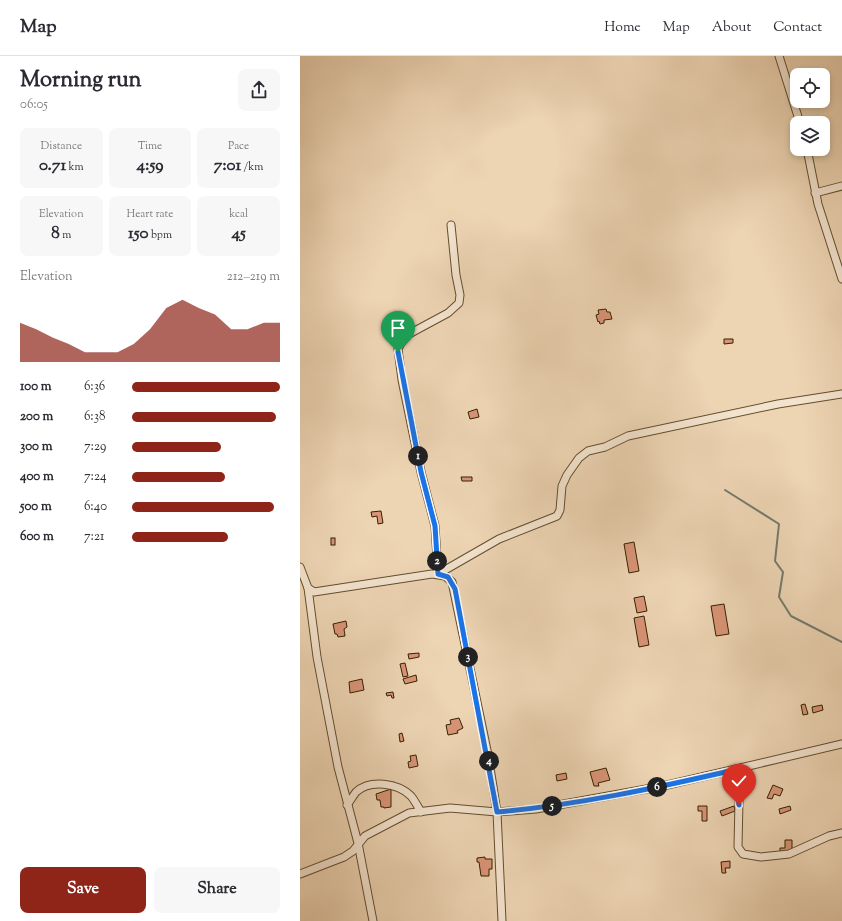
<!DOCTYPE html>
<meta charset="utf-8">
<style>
body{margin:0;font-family:"Sorts Mill Goudy",serif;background:#f7f7f7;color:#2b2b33;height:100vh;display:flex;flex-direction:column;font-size:15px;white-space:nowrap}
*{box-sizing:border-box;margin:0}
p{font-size:13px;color:#7c7c81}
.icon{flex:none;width:22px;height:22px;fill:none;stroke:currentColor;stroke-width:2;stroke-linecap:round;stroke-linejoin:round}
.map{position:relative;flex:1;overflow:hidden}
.drawer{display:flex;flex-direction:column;background:#fff;width:300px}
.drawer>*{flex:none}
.buttons{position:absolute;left:490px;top:12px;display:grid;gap:8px}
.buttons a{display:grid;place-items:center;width:40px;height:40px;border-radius:8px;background:#fff;box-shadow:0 2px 6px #0003;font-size:20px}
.pin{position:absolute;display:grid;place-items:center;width:34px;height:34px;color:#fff;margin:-41px -17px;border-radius:50% 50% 50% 0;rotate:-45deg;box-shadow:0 0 4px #0007}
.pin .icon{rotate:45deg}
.km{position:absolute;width:20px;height:20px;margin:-10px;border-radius:50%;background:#222;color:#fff;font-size:11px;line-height:20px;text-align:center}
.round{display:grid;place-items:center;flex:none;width:42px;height:42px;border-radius:8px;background:#f7f7f7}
.head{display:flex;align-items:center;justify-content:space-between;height:68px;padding:0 20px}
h1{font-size:22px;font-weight:700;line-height:30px}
.metrics{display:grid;grid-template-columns:repeat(3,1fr);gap:6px;height:68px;padding:4px 20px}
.metrics div{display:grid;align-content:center;border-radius:8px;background:#f7f7f7;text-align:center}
.metrics b{font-size:17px;font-weight:700}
.metrics small{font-size:11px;font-weight:400}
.metrics p{font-size:11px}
.chart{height:112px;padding:8px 20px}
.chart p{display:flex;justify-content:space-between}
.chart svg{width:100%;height:72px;margin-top:4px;fill:#8f2418;opacity:.7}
.button{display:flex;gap:8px;margin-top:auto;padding:8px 20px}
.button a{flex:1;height:46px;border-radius:8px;background:#8f2418;color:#fff;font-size:16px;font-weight:700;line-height:46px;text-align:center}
.button a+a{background:#f7f7f7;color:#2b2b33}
ul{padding:0 20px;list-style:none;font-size:13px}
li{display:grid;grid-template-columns:64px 48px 1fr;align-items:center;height:30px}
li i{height:10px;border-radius:5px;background:#8f2418}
header{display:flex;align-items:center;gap:24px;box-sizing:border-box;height:56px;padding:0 20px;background:#fff;border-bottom:1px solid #e1e1e2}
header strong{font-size:19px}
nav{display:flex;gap:22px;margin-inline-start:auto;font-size:14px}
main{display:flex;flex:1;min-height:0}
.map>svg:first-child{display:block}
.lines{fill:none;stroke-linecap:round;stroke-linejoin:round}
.stream{stroke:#737a6d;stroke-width:2}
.building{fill:#d99477;stroke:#352100}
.street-casing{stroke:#634e2d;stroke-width:9}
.street{stroke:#f3e3ce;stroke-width:7}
.route-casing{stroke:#fff;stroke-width:8}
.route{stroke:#1a73e8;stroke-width:5}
</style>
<header>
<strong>Map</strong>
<nav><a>Home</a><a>Map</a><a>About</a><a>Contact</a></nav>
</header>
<main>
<section class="drawer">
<div class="head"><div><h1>Morning run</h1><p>06:05</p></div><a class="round"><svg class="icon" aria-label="share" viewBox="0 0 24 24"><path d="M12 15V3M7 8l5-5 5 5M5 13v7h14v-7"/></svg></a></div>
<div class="metrics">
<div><p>Distance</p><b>0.71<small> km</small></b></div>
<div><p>Time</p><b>4:59</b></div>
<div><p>Pace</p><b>7:01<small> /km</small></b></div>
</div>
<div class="metrics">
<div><p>Elevation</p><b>8<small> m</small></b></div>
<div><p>Heart rate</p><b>150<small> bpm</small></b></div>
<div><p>kcal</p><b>45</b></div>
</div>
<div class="chart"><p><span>Elevation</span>212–219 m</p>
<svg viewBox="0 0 160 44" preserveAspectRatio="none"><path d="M0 44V20L10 24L20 29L30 33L40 38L50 38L60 38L70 33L80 24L90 11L100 6L110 11L120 15L130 24L140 24L150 20L160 20V44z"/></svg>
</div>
<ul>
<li><b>100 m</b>6:36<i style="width:100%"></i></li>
<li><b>200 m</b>6:38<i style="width:97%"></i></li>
<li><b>300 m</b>7:29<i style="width:60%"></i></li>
<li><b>400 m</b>7:24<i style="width:63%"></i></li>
<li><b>500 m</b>6:40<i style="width:96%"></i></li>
<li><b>600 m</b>7:21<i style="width:65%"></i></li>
</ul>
<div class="button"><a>Save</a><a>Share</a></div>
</section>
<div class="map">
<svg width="542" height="865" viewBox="0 0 542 865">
<rect width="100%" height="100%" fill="#edd4b3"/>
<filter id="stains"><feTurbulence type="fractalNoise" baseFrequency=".005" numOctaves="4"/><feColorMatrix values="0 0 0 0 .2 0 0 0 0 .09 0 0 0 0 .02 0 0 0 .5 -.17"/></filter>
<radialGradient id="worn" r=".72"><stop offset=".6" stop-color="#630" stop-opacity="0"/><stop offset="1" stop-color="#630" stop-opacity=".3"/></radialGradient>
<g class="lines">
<path class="stream" d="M425 434 479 468 475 505 483 516 479 541 491 560 542 586"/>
</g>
<g class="building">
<path d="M306 253 307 256H310L312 263 304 264V267L300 268 299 265 298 266 296 259 299 258 298 254Z"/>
<path d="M424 283H433V287L424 288Z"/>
<path d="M177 353 179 361 170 363 168 356Z"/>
<path d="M161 421H172V425H162Z"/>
<path d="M81 455 83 467 78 468 77 460 72 461 71 456Z"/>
<rect x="31" y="482" width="4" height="7"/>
<path d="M334 486 339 515 329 517 324 488Z"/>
<path d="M344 540 347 555 337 557 334 542Z"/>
<path d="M424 548 429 578 416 580 411 550Z"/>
<path d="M344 560 349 589 339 591 334 562Z"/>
<path d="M46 565 47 571 44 573 45 580 38 581 37 578H35L33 568Z"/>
<path d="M119 597V601L109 603 108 598Z"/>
<path d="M105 607 108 620 103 621 100 608Z"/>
<path d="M116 619 117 625 105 628 103 623Z"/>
<path d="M62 623 64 634 50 637 49 626Z"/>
<path d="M93 636 94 642H92L91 639 87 640 86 637Z"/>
<path d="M505 648 508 658 503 659 501 649Z"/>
<path d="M522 649 523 654 513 657 512 651Z"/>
<path d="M159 662 163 672 157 675 158 677 148 679 146 669 151 668 150 664Z"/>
<path d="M102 677 104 685 100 686 99 678Z"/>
<path d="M116 699 118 710 109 712 108 706 111 705 110 700Z"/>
<path d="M306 712 310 724 298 727 299 730H294L290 716Z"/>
<path d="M266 717 267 723 257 725 256 719Z"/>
<path d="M473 729 483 733 480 740 474 738 472 743 467 742Z"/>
<path d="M91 733V751L84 752V751H81L80 744H77L76 738Z"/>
<path d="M398 750H407V765H402V755H398Z"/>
<path d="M434 750 435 755 422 760 420 755Z"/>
<path d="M490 750 491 754 480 758 479 753Z"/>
<path d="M485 784H492V795L480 798V792H485Z"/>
<path d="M185 801V803H192V813H189V820H181L179 806H177V802Z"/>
<path d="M430 805V812H425L426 817H422L421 806Z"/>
</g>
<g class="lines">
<defs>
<g id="street">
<path d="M479 0 500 67"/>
<path d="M507 93 518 148 542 223"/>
<path d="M515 137 542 130"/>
<path d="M151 169 156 219 160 239 159 247 148 257 109 278 101 287 98 293 102 324 121 416 135 470 138 518 199 483 257 460 260 454 262 430 267 419 279 402 288 395 305 391 328 380 478 348 542 338"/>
<path d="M0 511 8 532 14 536 132 518 145 520 152 526 188 699 197 756 202 865"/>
<path d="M8 532 17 601 38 711 58 787 73 865"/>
<path d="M434 714 439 744 438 791 443 798 461 801 489 798 529 780 542 777"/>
<path d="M47 749C50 745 53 740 56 736 70 723 98 727 111 740 115 745 118 751 121 756"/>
<path d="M0 818 44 801 53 795 65 780 109 757 150 752 197 756 236 753 363 730 542 688"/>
</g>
</defs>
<use href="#street" class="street-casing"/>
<use href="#street" class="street"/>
</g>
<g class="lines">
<defs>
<path id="route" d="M98 296 121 416 135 470 138 518 148 521 155 533 197 756C277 749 356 732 434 714L439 749"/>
</defs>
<use href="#route" class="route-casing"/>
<use href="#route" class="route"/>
</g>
<rect width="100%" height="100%" filter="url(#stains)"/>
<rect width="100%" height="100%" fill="url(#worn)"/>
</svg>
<div class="buttons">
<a><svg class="icon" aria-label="locate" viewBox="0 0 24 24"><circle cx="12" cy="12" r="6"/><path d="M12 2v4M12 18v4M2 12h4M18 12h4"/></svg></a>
<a><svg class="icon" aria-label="layers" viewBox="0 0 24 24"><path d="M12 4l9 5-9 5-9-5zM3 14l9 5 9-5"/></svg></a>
</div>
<div class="pin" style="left:98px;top:296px;background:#1e9e55"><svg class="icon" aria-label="arrive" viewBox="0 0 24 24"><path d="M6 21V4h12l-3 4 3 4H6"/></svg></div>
<div class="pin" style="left:439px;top:749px;background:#d93025"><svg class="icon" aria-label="check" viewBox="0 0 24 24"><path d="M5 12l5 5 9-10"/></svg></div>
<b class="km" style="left:118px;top:400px">1</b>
<b class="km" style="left:137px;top:505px">2</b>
<b class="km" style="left:168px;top:601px">3</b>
<b class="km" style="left:189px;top:705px">4</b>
<b class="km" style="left:252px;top:750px">5</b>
<b class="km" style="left:357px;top:731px">6</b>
</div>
</main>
